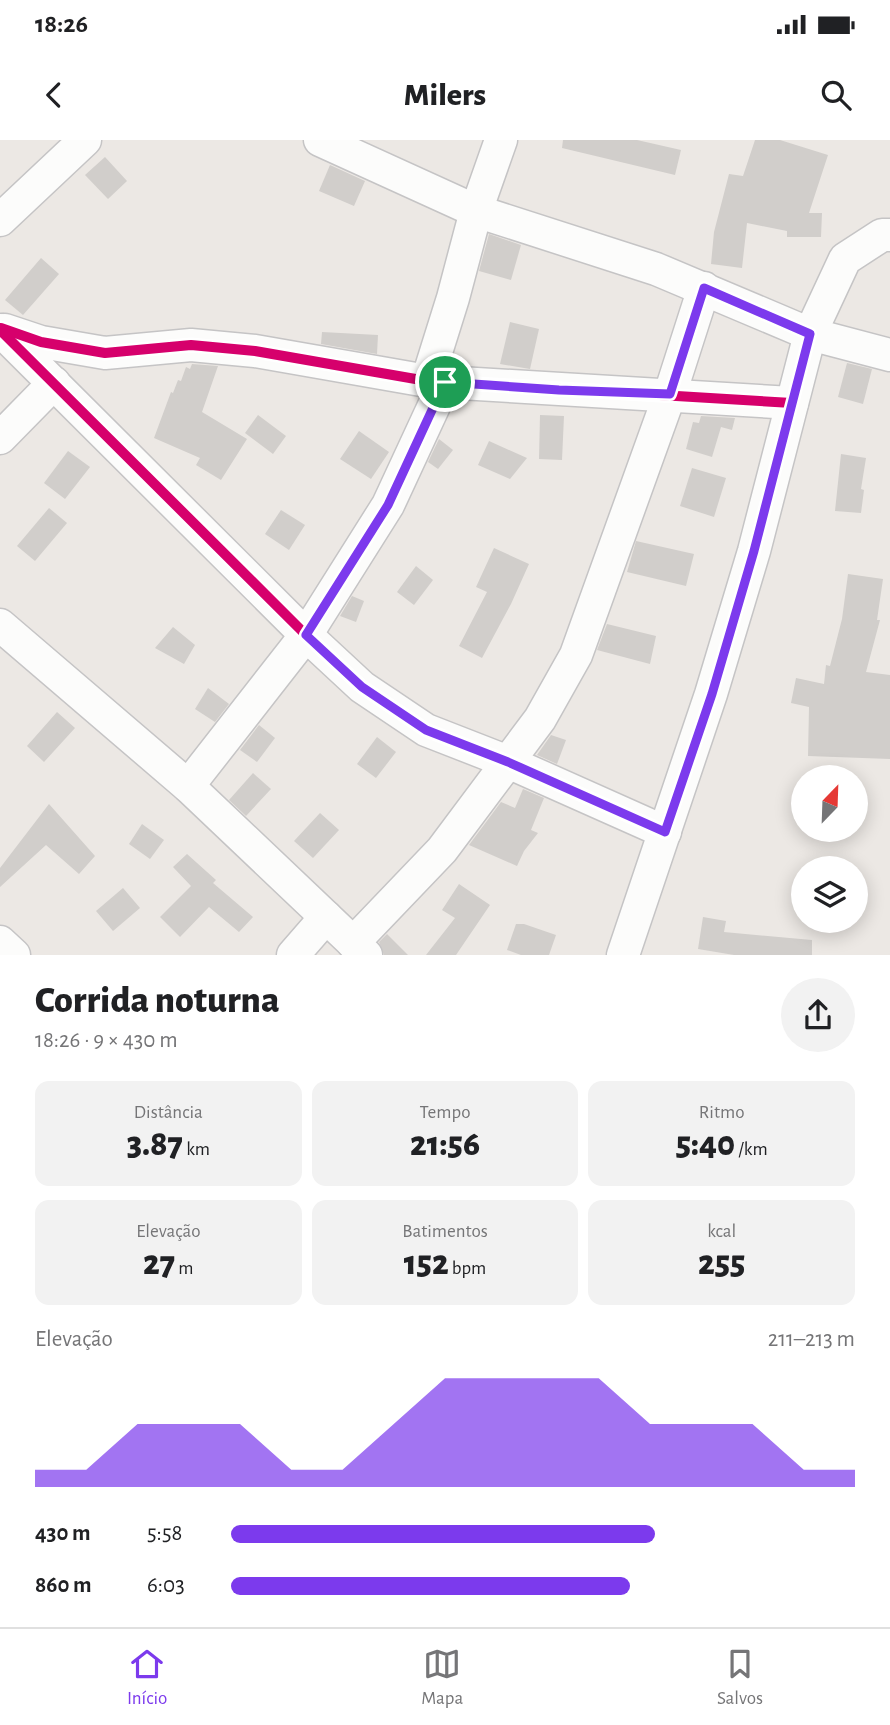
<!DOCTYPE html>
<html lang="pt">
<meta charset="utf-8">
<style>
body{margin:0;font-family:"Alegreya Sans",sans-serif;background:#f2f2f2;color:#202124;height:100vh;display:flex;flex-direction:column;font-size:26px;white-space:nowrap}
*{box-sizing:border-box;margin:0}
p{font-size:23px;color:#757577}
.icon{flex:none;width:38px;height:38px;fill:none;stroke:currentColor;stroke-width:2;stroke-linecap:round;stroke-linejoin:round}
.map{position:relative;height:815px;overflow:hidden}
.sheet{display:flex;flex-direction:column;background:#fff;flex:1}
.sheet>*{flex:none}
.needle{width:46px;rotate:23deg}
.fabs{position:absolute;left:791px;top:625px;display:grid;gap:14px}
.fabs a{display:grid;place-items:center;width:77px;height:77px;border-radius:50%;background:#fff;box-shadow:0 4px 18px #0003;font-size:35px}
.pin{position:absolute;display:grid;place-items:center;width:60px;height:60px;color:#fff;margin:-30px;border:4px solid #fff;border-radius:50%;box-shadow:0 2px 7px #0007}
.round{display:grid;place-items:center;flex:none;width:74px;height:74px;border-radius:37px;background:#f2f2f2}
.summary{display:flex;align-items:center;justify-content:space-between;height:119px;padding:0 35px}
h1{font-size:38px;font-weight:800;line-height:52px}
.figures{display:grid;grid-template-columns:repeat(3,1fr);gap:10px;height:119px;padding:7px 35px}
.figures div{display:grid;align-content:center;border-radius:14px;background:#f2f2f2;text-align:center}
.figures b{font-size:35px;font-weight:800}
.figures small{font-size:19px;font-weight:400}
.figures p{font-size:19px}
.chart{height:196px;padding:14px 35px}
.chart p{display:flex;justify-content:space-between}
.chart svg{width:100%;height:126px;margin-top:7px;fill:#7c3aed;opacity:.7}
ul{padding:0 35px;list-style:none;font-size:23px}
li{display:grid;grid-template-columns:112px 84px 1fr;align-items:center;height:52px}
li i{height:18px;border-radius:9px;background:#7c3aed}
.status{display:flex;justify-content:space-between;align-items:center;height:49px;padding:0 35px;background:#fff;direction:ltr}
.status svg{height:19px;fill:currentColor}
header{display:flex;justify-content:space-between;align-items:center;height:91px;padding:0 35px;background:#fff;font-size:32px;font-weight:800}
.menu{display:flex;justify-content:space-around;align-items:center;height:98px;border-top:2px solid #e0e0e0;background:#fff;font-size:19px;color:#757577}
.menu a{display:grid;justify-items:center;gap:4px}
.menu .on{color:#7c3aed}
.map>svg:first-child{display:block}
.building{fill:#d1cecb}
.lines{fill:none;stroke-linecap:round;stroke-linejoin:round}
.street-casing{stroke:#c5c4c5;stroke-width:35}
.street{stroke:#fcfcfb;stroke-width:32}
.cycleway-casing{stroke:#fff;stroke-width:15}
.cycleway{stroke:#d6006c;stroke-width:10}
.route-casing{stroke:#fff;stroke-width:14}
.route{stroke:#7c3aed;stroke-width:9}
</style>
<div class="status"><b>18:26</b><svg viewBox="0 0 49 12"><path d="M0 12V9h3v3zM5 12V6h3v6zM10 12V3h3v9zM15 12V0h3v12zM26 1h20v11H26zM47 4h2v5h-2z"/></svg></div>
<header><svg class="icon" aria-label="back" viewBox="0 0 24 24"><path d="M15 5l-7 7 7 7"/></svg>Milers<svg class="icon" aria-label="search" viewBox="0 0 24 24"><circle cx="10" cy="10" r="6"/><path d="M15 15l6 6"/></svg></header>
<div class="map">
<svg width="890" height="815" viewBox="0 0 890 815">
<rect width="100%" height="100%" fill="#ece8e4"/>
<g class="building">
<path d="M563 0H637L681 10 675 35 562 8Z"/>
<path d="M755 0H780L828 15 809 73H822L821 97H787V91L747 83 742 128 711 124 714 92 729 34 743 36Z"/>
<path d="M105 17 127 41 108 59 85 35Z"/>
<path d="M330 25 365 41 354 66 319 51Z"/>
<path d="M489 94 521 105 511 140 479 131Z"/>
<path d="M41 118 59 134 23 175 5 160Z"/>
<path d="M510 182 539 189 530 229 500 224Z"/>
<path d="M322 192 378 195 377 214 321 204Z"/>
<path d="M847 223 872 229 863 264 838 257Z"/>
<path d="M192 224 218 226 202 272 247 299 221 340 196 325 200 318 154 298 171 252 173 253 178 240 181 241 186 227 190 229Z"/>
<path d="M258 275 286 296 273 314 245 293Z"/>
<path d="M540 275 564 276 562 320 539 319Z"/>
<path d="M701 276 735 278 732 290 721 287 712 317 686 309 693 282 699 283Z"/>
<path d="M359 291 389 312 371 339 340 319Z"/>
<path d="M439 299 453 310 438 329 428 322Z"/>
<path d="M489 301 527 318 510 339 478 325Z"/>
<path d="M68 311 90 327 65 359 44 343Z"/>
<path d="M841 314 866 318 861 349 864 350 861 373 835 371Z"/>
<path d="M692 328 726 338 714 377 680 366Z"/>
<path d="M49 368 67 383 35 421 17 406Z"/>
<path d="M281 370 305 385 289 410 265 394Z"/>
<path d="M636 401 694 414 686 446 627 432Z"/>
<path d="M494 408 529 424 511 464 482 518 459 506 487 452 476 447Z"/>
<path d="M416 426 433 440 414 465 397 452Z"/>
<path d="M848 434 883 439 877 480H880L866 532 890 535V619L808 616 809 567 791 563 796 538 824 544 826 525 830 526 842 479Z"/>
<path d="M352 456 364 461 356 482 340 476Z"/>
<path d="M607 484 656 496 650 524 597 510Z"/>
<path d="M173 487 195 505 184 524 155 508Z"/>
<path d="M208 548 229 564 215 582 195 569Z"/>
<path d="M57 572 75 588 44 622 27 606Z"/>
<path d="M259 585 275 598 257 622 240 610Z"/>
<path d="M551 595 566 600 557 624 537 615Z"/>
<path d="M377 597 396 612 376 638 357 624Z"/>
<path d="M253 633 271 649 246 676 229 660Z"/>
<path d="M523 649 544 658 531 690 538 693 524 711 517 726 469 705 501 662 515 668Z"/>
<path d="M49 664 95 716 79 734 46 705 0 747V728Z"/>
<path d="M320 673 339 690 313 718 294 701Z"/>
<path d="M142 684 164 700 150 719 129 704Z"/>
<path d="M187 714 216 740 213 743 253 777 239 792 209 767 180 797 160 777 191 746 173 727Z"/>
<path d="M459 744 490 765 456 815H426L455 778 442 770Z"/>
<path d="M123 748 140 768 113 791 96 771Z"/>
<path d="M703 777 726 781 724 792 812 800V815H734L698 809Z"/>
<path d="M516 784H524L556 795 549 815H521L507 810Z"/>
<path d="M387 794 408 815H384L379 802Z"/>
</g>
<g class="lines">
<defs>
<g id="street">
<path d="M320 0 476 71 656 129 810 194 890 215"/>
<path d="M0 80 85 0"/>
<path d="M0 190 306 495 362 547 426 590 508 622 665 692"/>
<path d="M5 190 41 202 105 213 191 205 255 211 427 241 792 263"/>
<path d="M427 241 453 158 476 71 501 0"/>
<path d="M0 298 54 243"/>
<path d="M0 485 188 646 366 815"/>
<path d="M188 646 306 495 388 365 445 242"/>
<path d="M0 802 14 815"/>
<path d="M353 803 442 710 540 579 576 515 670 254 704 148"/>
<path d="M293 815 326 777"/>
<path d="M623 815 711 554 754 411 810 194 845 119 882 95H890"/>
</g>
</defs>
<use href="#street" class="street-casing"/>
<use href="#street" class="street"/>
<defs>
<g id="cycleway">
<path d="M1 188 41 202 105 213 191 205 255 211 427 241 792 263"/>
<path d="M0 190 306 495 362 547 426 590 508 622 665 692"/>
</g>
</defs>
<use href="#cycleway" class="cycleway-casing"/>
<use href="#cycleway" class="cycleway"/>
</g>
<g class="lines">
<defs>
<path id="route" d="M704 148 810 194 754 411 712 554 665 692 508 622 426 590 362 547 306 495 388 365 445 242 559 250 670 254Z"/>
</defs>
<use href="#route" class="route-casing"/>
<use href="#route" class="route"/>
</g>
</svg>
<div class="fabs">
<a><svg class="needle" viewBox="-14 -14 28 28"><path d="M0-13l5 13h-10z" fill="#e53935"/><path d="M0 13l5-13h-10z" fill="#757577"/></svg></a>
<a><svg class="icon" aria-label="layers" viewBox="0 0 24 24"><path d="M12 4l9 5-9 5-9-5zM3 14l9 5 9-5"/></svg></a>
</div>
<div class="pin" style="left:445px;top:242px;background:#1e9e55"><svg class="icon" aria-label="arrive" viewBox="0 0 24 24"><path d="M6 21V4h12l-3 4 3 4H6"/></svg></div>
</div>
<section class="sheet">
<div class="summary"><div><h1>Corrida noturna</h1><p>18:26 · 9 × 430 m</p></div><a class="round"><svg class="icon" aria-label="share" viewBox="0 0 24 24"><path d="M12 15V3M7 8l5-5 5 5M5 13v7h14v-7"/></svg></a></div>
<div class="figures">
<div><p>Distância</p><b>3.87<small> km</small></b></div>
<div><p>Tempo</p><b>21:56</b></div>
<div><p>Ritmo</p><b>5:40<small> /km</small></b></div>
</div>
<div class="figures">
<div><p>Elevação</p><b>27<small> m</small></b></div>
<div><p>Batimentos</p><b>152<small> bpm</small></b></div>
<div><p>kcal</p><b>255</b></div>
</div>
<div class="chart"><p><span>Elevação</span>211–213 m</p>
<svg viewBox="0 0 160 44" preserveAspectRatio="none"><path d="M0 44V38L10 38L20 22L30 22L40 22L50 38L60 38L70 22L80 6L90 6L100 6L110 6L120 22L130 22L140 22L150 38L160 38V44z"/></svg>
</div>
<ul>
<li><b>430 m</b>5:58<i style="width:68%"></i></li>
<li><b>860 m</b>6:03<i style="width:64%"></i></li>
</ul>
</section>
<nav class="menu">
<a class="on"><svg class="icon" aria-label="home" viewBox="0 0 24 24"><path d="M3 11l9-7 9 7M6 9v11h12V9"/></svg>Início</a>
<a><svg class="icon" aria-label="map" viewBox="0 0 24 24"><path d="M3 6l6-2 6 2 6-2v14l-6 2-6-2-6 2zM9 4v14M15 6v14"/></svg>Mapa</a>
<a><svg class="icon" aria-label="saved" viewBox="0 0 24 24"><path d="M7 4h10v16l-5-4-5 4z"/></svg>Salvos</a>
</nav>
